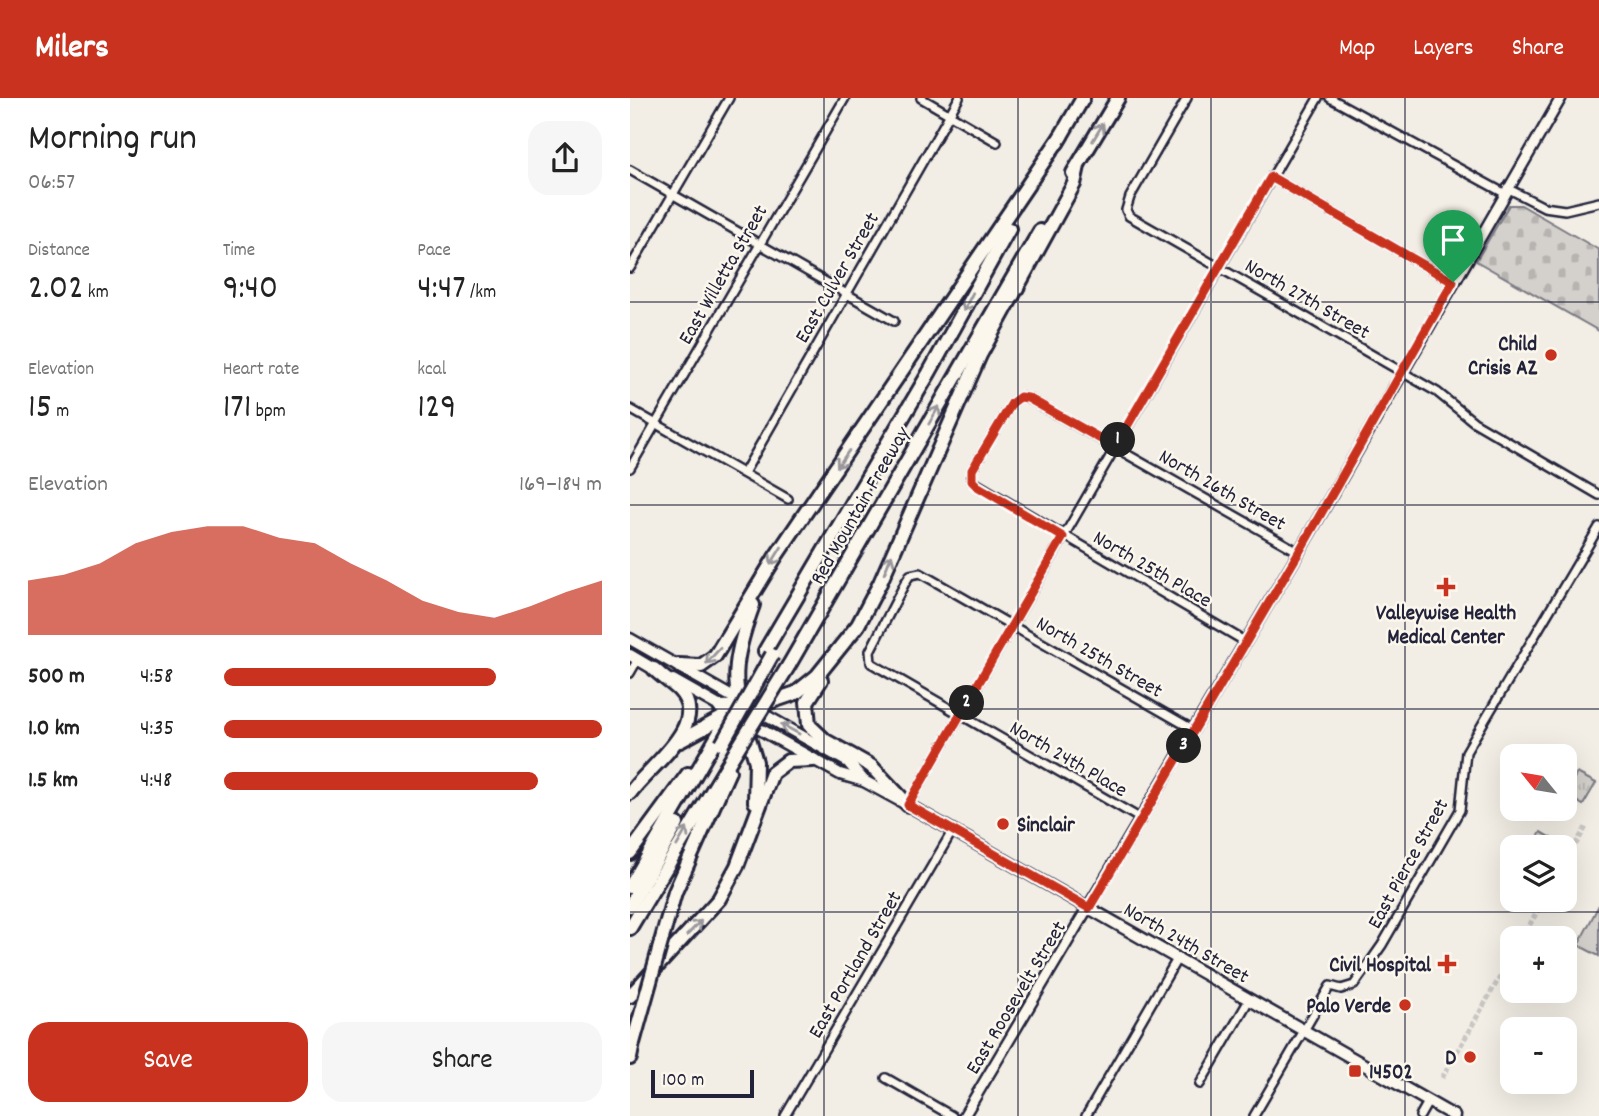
<!DOCTYPE html>
<meta charset="utf-8">
<style>
body{margin:0;font-family:Dekko,sans-serif;background:#f6f6f6;color:#222;height:100vh;display:flex;flex-direction:column;font-size:26px;white-space:nowrap}
*{box-sizing:border-box;margin:0}
p{font-size:23px;color:#767676}
.icon{flex:none;width:38px;height:38px;fill:none;stroke:currentColor;stroke-width:2;stroke-linecap:round;stroke-linejoin:round}
.map{position:relative;flex:1;overflow:hidden}
.drawer{display:flex;flex-direction:column;background:#fff;width:630px}
.drawer>*{flex:none}
.needle{width:46px;rotate:300deg}
.controls{position:absolute;left:870px;top:646px;display:grid;gap:14px}
.controls a{display:grid;place-items:center;width:77px;height:77px;border-radius:14px;background:#fff;box-shadow:0 7px 28px #0002;font-size:35px}
.scale{position:absolute;left:21px;bottom:18px;width:103px;box-sizing:border-box;padding-left:7px;border:4px solid #22223b;border-top:0;font-size:19px;line-height:24px;white-space:nowrap;color:#22223b;-webkit-text-stroke:5px #fbf7ec;paint-order:stroke}
.pin{position:absolute;display:grid;place-items:center;width:60px;height:60px;color:#fff;margin:-72px -30px;border-radius:50% 50% 50% 0;rotate:-45deg;box-shadow:0 0 7px #0007}
.pin .icon{rotate:45deg}
.km{position:absolute;width:35px;height:35px;margin:-18px;border-radius:50%;background:#222;color:#fff;font-size:19px;line-height:35px;text-align:center}
.round{display:grid;place-items:center;flex:none;width:74px;height:74px;border-radius:21px;background:#f6f6f6}
.summary{display:flex;align-items:center;justify-content:space-between;height:119px;padding:0 28px}
h1{font-size:38px;font-weight:600;line-height:52px}
.stats{display:grid;grid-template-columns:repeat(3,1fr);gap:10px;height:119px;padding:7px 28px}
.stats div{display:grid;align-content:center}
.stats b{font-size:35px;font-weight:600}
.stats small{font-size:19px;font-weight:400}
.stats p{font-size:19px}
.chart{height:196px;padding:14px 28px}
.chart p{display:flex;justify-content:space-between}
.chart svg{width:100%;height:126px;margin-top:7px;fill:#c8321e;opacity:.7}
.cta{display:flex;gap:14px;margin-top:auto;padding:14px 28px}
.cta a{flex:1;height:80px;border-radius:21px;background:#c8321e;color:#fff;font-size:28px;font-weight:600;line-height:80px;text-align:center}
.cta a+a{background:#f6f6f6;color:#222}
ul{padding:0 28px;list-style:none;font-size:23px}
li{display:grid;grid-template-columns:112px 84px 1fr;align-items:center;height:52px}
li i{height:18px;border-radius:9px;background:#c8321e}
header{display:flex;align-items:center;gap:42px;box-sizing:border-box;height:98px;padding:0 35px;background:#c8321e;color:#fff}
header strong{font-size:33px}
nav{display:flex;gap:38px;margin-inline-start:auto;font-size:24px}
main{display:flex;flex:1;min-height:0}
.map>svg:first-child{display:block}
.grass{fill:url(#grass-tufts);stroke:#7b7a84;stroke-width:2}
.cemetery{fill:url(#cemetery-stones);stroke:#7b7a84;stroke-width:2}
.garden{fill:#d4d1cc;stroke:#7b7a84;stroke-width:2}
.lines{fill:none;stroke-linecap:round;stroke-linejoin:round}
.pedestrian-tunnel{stroke:#c8c5c3;stroke-width:5;stroke-dasharray:5 2.5;stroke-linecap:butt}
.minor-casing{stroke:#22223b;stroke-width:12}
.tertiary-casing{stroke:#22223b;stroke-width:14}
.secondary-casing{stroke:#22223b;stroke-width:15}
.motorway-casing{stroke:#22223b;stroke-width:18}
.minor{stroke:#fbf7ec;stroke-width:7}
.tertiary{stroke:#fbf7ec;stroke-width:9}
.secondary{stroke:#fbf7ec;stroke-width:10}
.motorway{stroke:#fbf7ec;stroke-width:12}
.motorway-bridge-casing{stroke:#22223b;stroke-width:18;stroke-linecap:butt}
.motorway-bridge{stroke:#fbf7ec;stroke-width:12}
.oneway{stroke:#99979c}
.route-casing{stroke:#fff;stroke-width:14}
.route{stroke:#c8321e;stroke-width:9}
.grid{fill:none;stroke:#22223b;stroke-width:2;stroke-opacity:0.55}
.poi-dot{fill:#c8321e;stroke:#fbf7ec;stroke-width:2.5}
.labels{text-anchor:middle;stroke-width:5;stroke-linejoin:round;paint-order:stroke}
.street-label{font-size:21px;fill:#22223b;stroke:#fbf7ec}
.poi-label{font-size:21px;font-weight:bold;fill:#22223b;stroke:#fbf7ec;text-anchor:end}
</style>
<header>
<strong>Milers</strong>
<nav><a>Map</a><a>Layers</a><a>Share</a></nav>
</header>
<main>
<section class="drawer">
<div class="summary"><div><h1>Morning run</h1><p>06:57</p></div><a class="round"><svg class="icon" aria-label="share" viewBox="0 0 24 24"><path d="M12 15V3M7 8l5-5 5 5M5 13v7h14v-7"/></svg></a></div>
<div class="stats">
<div><p>Distance</p><b>2.02<small> km</small></b></div>
<div><p>Time</p><b>9:40</b></div>
<div><p>Pace</p><b>4:47<small> /km</small></b></div>
</div>
<div class="stats">
<div><p>Elevation</p><b>15<small> m</small></b></div>
<div><p>Heart rate</p><b>171<small> bpm</small></b></div>
<div><p>kcal</p><b>129</b></div>
</div>
<div class="chart"><p><span>Elevation</span>169–184 m</p>
<svg viewBox="0 0 160 44" preserveAspectRatio="none"><path d="M0 44V25L10 23L20 19L30 12L40 8L50 6L60 6L70 10L80 12L90 19L100 25L110 32L120 36L130 38L140 34L150 29L160 25V44z"/></svg>
</div>
<ul>
<li><b>500 m</b>4:58<i style="width:72%"></i></li>
<li><b>1.0 km</b>4:35<i style="width:100%"></i></li>
<li><b>1.5 km</b>4:48<i style="width:83%"></i></li>
</ul>
<div class="cta"><a>Save</a><a>Share</a></div>
</section>
<div class="map">
<svg width="969" height="1018" viewBox="0 0 969 1018">
<defs>
<pattern id="grass-tufts" width="24" height="20" patternUnits="userSpaceOnUse" patternTransform="scale(1.75)"><rect width="24" height="20" fill="#d4d1cc"/><path d="M3 7l-1-3M5 7V3M7 7l1-3M15 17l-1-3M17 17v-4M19 17l1-3" fill="none" stroke="#b6b3b0"/></pattern>
<pattern id="cemetery-stones" width="16" height="16" patternUnits="userSpaceOnUse" patternTransform="scale(1.75)"><rect width="16" height="16" fill="#d4d1cc"/><path d="M2 7V4a2 2 0 0 1 4 0v3zM10 15v-3a2 2 0 0 1 4 0v3z" fill="#b6b3b0"/></pattern>
</defs>
<rect width="100%" height="100%" fill="#f2eee5"/>
<filter id="ink" filterUnits="userSpaceOnUse"><feTurbulence type="fractalNoise" baseFrequency=".0143" numOctaves="2"/><feDisplacementMap in="SourceGraphic" scale="14" xChannelSelector="R" yChannelSelector="G"/><feConvolveMatrix kernelMatrix="1 2 1 2 8 2 1 2 1" color-interpolation-filters="sRGB"/></filter>
<g filter="url(#ink)">
<g class="grass">
<path d="M947 675 966 685 953 707 935 696Z"/>
<path d="M911 734 935 748 902 749Z"/>
</g>
<path class="cemetery" d="M879 107H891L969 152V233L846 163Z"/>
<path class="garden" d="M969 807V858L948 847Z"/>
<g class="lines">
<g class="pedestrian-tunnel">
<path d="M934 766 956 729"/>
<path d="M892 840 914 802"/>
<path d="M812 980 882 858"/>
</g>
<defs>
<g id="minor">
<path d="M291 0 367 44"/>
<path d="M557 0 500 99 496 112 499 118 807 294 844 324 969 397"/>
<path d="M700 0 874 95"/>
<path d="M0 72 264 223"/>
<path d="M641 79 823 184"/>
<path d="M877 90 914 109 935 112 969 104"/>
<path d="M0 170 99 0"/>
<path d="M0 311 158 401"/>
<path d="M0 370 215 0"/>
<path d="M114 375 329 0"/>
<path d="M616 544 342 383V372L382 305 390 299 398 300 669 454"/>
<path d="M0 575 8 561"/>
<path d="M278 707 688 0"/>
<path d="M511 721 241 565 240 553 275 485 280 477 290 475 564 632"/>
<path d="M256 980 322 1018"/>
<path d="M570 986 619 902"/>
<path d="M155 1018 323 732"/>
<path d="M456 1018 547 861"/>
<path d="M624 1018 700 888 711 891 724 887 752 847 830 712 836 654 969 429"/>
<path d="M790 1018 798 1004"/>
</g>
<path id="tertiary" d="M334 1018 669 454 931 0"/>
<g id="secondary">
<path d="M0 541 111 604"/>
<path d="M0 557 29 574"/>
<path d="M43 582 96 612"/>
<path d="M124 611 218 664 234 683"/>
<path d="M119 625 210 676 234 683 278 707 824 1018"/>
</g>
<g id="motorway">
<path d="M427 45 453 0"/>
<path d="M443 75 488 0"/>
<path d="M135 553 299 275 379 131"/>
<path d="M48 567 71 568 85 558 146 458 431 38"/>
<path d="M159 567 410 133"/>
<path d="M191 582 177 604 179 627 196 643 241 668 278 707"/>
<path d="M90 609 128 608 166 595 187 578 228 527 250 485 350 257 444 86 448 68"/>
<path d="M120 626C95 589 109 545 123 507"/>
<path d="M115 627 126 664 125 704"/>
<path d="M50 643 101 615"/>
<path d="M0 695C18 669 82 626 49 592 42 585 32 579 24 571"/>
<path d="M0 755 58 676"/>
<path d="M0 789 98 620"/>
<path d="M45 794 99 673"/>
<path d="M0 808 47 726"/>
<path d="M0 830 106 653"/>
<path d="M0 898 89 801 107 768 142 675 158 663 183 662"/>
<path d="M0 960 3 945"/>
</g>
</defs>
<use href="#minor" class="minor-casing"/>
<use href="#tertiary" class="tertiary-casing"/>
<use href="#secondary" class="secondary-casing"/>
<use href="#motorway" class="motorway-casing"/>
<use href="#minor" class="minor"/>
<use href="#tertiary" class="tertiary"/>
<use href="#secondary" class="secondary"/>
<use href="#motorway" class="motorway"/>
<defs>
<g id="motorway-bridge">
<path d="M92 646 142 557"/>
<path d="M106 653 159 567"/>
<path d="M3 945 45 794"/>
</g>
</defs>
<use href="#motorway-bridge" class="motorway-bridge-casing"/>
<use href="#motorway-bridge" class="motorway-bridge"/>
</g>
<defs><path id="oneway-shaft" d="M-6 0H5M1.5-3L5.5 0L1.5 3" fill="none" stroke-width="1.6" stroke-linecap="round" stroke-linejoin="round" transform="scale(1.75)"/></defs>
<g class="oneway">
<use href="#oneway-shaft" transform="translate(468 34) rotate(-59)"/>
<use href="#oneway-shaft" transform="translate(338 204) rotate(117)"/>
<use href="#oneway-shaft" transform="translate(304 317) rotate(-60)"/>
<use href="#oneway-shaft" transform="translate(213 361) rotate(125)"/>
<use href="#oneway-shaft" transform="translate(146 458) rotate(122)"/>
<use href="#oneway-shaft" transform="translate(258 466) rotate(-68)"/>
<use href="#oneway-shaft" transform="translate(83 558) rotate(132)"/>
<use href="#oneway-shaft" transform="translate(160 631) rotate(-151)"/>
<use href="#oneway-shaft" transform="translate(52 739) rotate(-60)"/>
<use href="#oneway-shaft" transform="translate(64 830) rotate(-46)"/>
</g>
</g>
<g class="lines" filter="url(#ink)">
<defs>
<path id="route" d="M641 79 823 184 669 454 459 810 278 707 433 439 347 388 342 383V372L382 305 390 299 398 300 485 349Z"/>
</defs>
<use href="#route" class="route-casing"/>
<use href="#route" class="route"/>
</g>
<path class="grid" d="M194 0V1018M388 0V1018M581 0V1018M775 0V1018M0 204H969M0 407H969M0 611H969M0 814H969"/>
<g class="poi-dot">
<circle cx="921" cy="257" r="7"/>
<path d="M812.5 478.5h7v7h7v7h-7v7h-7v-7h-7v-7h7z"/>
<circle cx="373" cy="726" r="7"/>
<path d="M813.5 855.5h7v7h7v7h-7v7h-7v-7h-7v-7h7z"/>
<circle cx="775" cy="907" r="7"/>
<circle cx="840" cy="959" r="7"/>
<rect x="718" y="966" width="14" height="14" rx="3.5"/>
</g>
<g class="labels">
<g class="street-label">
<text transform="translate(92 176) rotate(-60)" y="7">East Willetta Street</text>
<text transform="translate(206 179) rotate(-60)" y="7">East Culver Street</text>
<text transform="translate(678 200) rotate(30)" y="7">North 27th Street</text>
<text transform="translate(593 391) rotate(30)" y="7">North 26th Street</text>
<text transform="translate(229 407) rotate(-60)" y="7">Red Mountain Freeway</text>
<text transform="translate(523 470) rotate(30)" y="7">North 25th Place</text>
<text transform="translate(470 558) rotate(30)" y="7">North 25th Street</text>
<text transform="translate(439 660) rotate(30)" y="7">North 24th Place</text>
<text transform="translate(777 765) rotate(-61)" y="7">East Pierce Street</text>
<text transform="translate(557 844) rotate(30)" y="7">North 24th Street</text>
<text transform="translate(224 866) rotate(-60)" y="7">East Portland Street</text>
<text transform="translate(385 899) rotate(-59)" y="7">East Roosevelt Street</text>
</g>
<g class="poi-label">
<text x="907" y="252">Child<tspan x="907" dy="24">Crisis AZ</tspan></text>
<text x="816" y="521" text-anchor="middle">Valleywise Health<tspan x="816" dy="24">Medical Center</tspan></text>
<text x="387" y="733" text-anchor="start">Sinclair</text>
<text x="801" y="873">Civil Hospital</text>
<text x="761" y="914">Palo Verde</text>
<text x="826" y="966">D</text>
<text x="739" y="980" text-anchor="start">14502</text>
</g>
</g>
</svg>
<div class="controls">
<a><svg class="needle" viewBox="-14 -14 28 28"><path d="M0-13l5 13h-10z" fill="#e53935"/><path d="M0 13l5-13h-10z" fill="#767676"/></svg></a>
<a><svg class="icon" aria-label="layers" viewBox="0 0 24 24"><path d="M12 4l9 5-9 5-9-5zM3 14l9 5 9-5"/></svg></a>
<a>+</a>
<a>−</a>
</div>
<div class="scale">100 m</div>
<div class="pin" style="left:823px;top:184px;background:#1e9e55"><svg class="icon" aria-label="arrive" viewBox="0 0 24 24"><path d="M6 21V4h12l-3 4 3 4H6"/></svg></div>
<b class="km" style="left:488px;top:342px">1</b>
<b class="km" style="left:337px;top:605px">2</b>
<b class="km" style="left:554px;top:648px">3</b>
</div>
</main>
